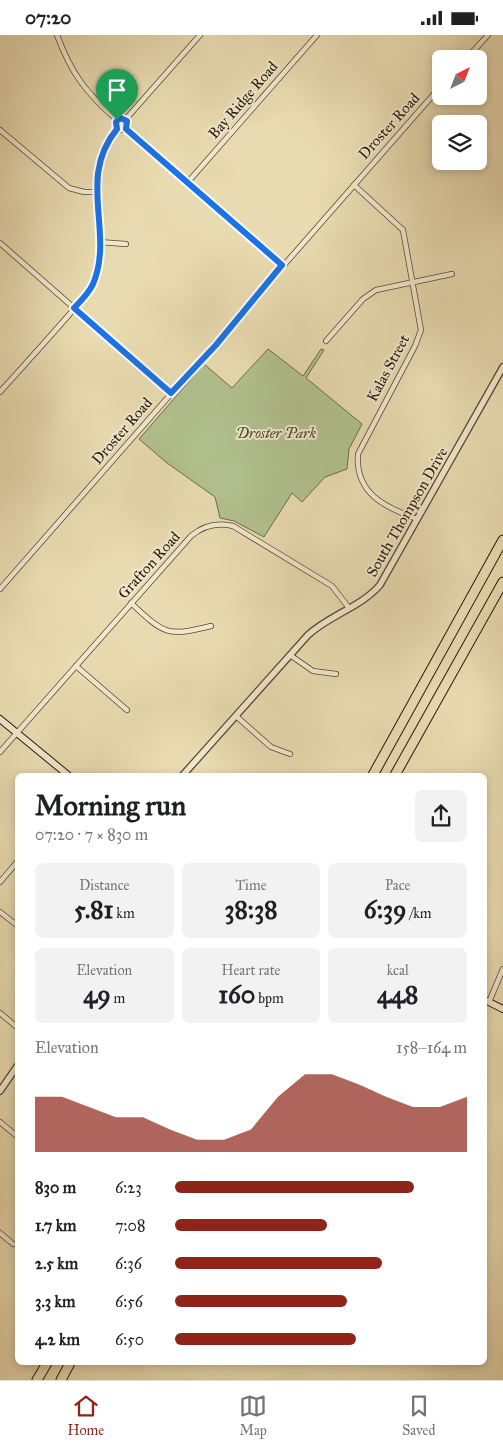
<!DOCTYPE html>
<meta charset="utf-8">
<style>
body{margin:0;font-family:"IM FELL Great Primer",serif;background:#f2f2f2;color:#202124;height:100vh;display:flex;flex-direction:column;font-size:19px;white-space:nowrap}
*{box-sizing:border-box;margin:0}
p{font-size:16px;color:#757577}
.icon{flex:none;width:28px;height:28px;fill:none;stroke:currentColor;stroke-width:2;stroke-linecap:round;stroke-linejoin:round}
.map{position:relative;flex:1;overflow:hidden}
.panel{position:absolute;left:15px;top:738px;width:472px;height:592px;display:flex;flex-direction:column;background:#fff;border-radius:8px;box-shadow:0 2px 8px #0003}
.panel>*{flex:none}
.needle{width:32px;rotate:42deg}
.tools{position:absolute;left:432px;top:15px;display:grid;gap:10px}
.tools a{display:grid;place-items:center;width:55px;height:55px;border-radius:8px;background:#fff;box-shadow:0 2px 8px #0003;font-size:25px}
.pin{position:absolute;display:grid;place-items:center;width:42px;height:42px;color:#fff;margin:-51px -21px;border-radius:50% 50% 50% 0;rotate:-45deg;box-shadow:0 0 5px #0007}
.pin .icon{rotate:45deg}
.round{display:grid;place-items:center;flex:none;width:52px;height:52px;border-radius:8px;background:#f2f2f2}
.head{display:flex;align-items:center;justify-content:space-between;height:85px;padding:0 20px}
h1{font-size:28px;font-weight:800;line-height:38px}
.metrics{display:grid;grid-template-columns:repeat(3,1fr);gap:8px;height:85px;padding:5px 20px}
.metrics div{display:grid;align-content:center;border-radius:8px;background:#f2f2f2;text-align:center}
.metrics b{font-size:25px;font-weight:800}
.metrics small{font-size:14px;font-weight:400}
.metrics p{font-size:14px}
.chart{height:140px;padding:10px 20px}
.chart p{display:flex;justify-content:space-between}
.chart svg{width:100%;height:90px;margin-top:5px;fill:#8f2418;opacity:.7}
ul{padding:0 20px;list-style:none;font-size:16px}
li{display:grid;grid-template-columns:80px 60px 1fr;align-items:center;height:38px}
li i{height:12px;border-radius:6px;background:#8f2418}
.status{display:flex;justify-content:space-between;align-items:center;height:35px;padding:0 25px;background:#fff;direction:ltr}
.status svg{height:14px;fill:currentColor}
.menu{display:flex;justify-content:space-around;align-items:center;height:70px;border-top:1px solid #e0e0e0;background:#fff;font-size:14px;color:#757577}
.menu a{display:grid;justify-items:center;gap:2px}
.menu .on{color:#8f2418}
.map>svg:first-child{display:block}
.green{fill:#b1c18f;stroke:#6a6c4e}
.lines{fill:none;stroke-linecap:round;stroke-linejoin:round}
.minor-casing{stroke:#544835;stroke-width:6}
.tertiary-casing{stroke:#544835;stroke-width:8}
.secondary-casing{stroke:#22170c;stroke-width:8}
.motorway-casing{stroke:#22170c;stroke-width:11}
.minor{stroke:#f1e8cc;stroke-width:4.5}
.tertiary{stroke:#f1e8cc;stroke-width:5.5}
.secondary{stroke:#f1e8cc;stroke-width:6}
.motorway{stroke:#e9dbb1;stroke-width:9}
.route-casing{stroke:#fff;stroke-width:10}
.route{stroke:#1a73e8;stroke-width:6}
.labels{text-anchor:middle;stroke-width:4;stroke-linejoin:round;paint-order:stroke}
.street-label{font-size:15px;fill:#22170c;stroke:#f1e8cc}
.park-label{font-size:15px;font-style:italic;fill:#4d4a33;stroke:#f1e8cc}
</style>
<div class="status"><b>07:20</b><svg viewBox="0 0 49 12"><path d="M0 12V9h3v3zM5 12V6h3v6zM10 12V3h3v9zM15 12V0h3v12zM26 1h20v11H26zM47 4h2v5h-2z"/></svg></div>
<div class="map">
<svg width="503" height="1345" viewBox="0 0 503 1345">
<rect width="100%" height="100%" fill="#e9dbb1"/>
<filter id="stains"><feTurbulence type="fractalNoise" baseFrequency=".004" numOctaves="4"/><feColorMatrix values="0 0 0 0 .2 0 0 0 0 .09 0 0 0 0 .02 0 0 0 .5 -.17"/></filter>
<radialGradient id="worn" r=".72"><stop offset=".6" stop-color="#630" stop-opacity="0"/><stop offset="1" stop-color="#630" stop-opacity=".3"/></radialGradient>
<path class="green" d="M268 314 303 341 321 314 324 315 306 343 362 389 349 414 347 434 325 442 302 467 292 458 264 502 234 486 220 483 215 462 167 428 139 404 204 329 232 353Z"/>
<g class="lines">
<defs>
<g id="minor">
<path d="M57 0C71 38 86 58 117 85"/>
<path d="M466 24 488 0"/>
<circle cx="121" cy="89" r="6"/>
<path d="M125 85 200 0"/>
<path d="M126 93 282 230"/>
<path d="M0 95 69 153 84 157H96"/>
<path d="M188 147 317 0"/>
<path d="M354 150 403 195 421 295 415 311 358 419C355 458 384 472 417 484"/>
<path d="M99 207 126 209"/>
<path d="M0 208 171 358"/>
<path d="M326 306 363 264 376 255 452 239"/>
<path d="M0 357C25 329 50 302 74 274 82 265 90 257 94 246 112 194 77 142 117 94"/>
<path d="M0 554 441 51"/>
<path d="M131 568C164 599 167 602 211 591"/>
<path d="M290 620 313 636 336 639"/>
<path d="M76 631 127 675"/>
<path d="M236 681 271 712 290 719"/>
<path d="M0 717 191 501C204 490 217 487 233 491L332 551 349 573"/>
<path d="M0 847 18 826"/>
<path d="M0 877 18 891"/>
<path d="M489 967 503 934"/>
<path d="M0 978 18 993"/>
<path d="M0 1087 18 1102"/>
<path d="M0 1198 13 1209"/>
</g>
<g id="tertiary">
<path d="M183 740 308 600C330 580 361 572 380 550L503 332"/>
<path d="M0 1056 18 1030"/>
</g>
<g id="secondary">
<path d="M0 684 68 740"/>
<path d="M485 965 503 974"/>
</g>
<g id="motorway">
<path d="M373 740 503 505"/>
<path d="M395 740 503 547"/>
<path d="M37 1345 47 1328"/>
<path d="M61 1345 70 1328"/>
</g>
</defs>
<use href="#minor" class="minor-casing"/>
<use href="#tertiary" class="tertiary-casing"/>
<use href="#secondary" class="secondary-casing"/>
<use href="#motorway" class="motorway-casing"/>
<use href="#minor" class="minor"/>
<use href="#tertiary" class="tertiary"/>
<use href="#secondary" class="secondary"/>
<use href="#motorway" class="motorway"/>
</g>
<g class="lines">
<defs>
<path id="route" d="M120 83 127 86 126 94 282 230 216 310 171 358 74 273C81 266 89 258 93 249 115 197 76 144 117 94L116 87Z"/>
</defs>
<use href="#route" class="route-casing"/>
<use href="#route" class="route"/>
</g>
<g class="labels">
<g class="street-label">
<text transform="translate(243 65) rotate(-49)" y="5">Bay Ridge Road</text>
<text transform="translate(389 91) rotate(-48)" y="5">Droster Road</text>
<text transform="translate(388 333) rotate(-62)" y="5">Kalas Street</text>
<text transform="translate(122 396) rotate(-49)" y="5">Droster Road</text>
<text transform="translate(407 477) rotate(-60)" y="5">South Thompson Drive</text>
<text transform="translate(149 530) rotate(-48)" y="5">Grafton Road</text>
</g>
<g class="park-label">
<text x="276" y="403">Droster Park</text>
</g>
</g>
<rect width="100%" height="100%" filter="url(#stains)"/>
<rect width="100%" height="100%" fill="url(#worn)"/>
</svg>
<div class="tools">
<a><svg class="needle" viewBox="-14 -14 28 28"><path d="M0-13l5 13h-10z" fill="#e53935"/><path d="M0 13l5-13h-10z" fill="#757577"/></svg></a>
<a><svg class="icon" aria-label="layers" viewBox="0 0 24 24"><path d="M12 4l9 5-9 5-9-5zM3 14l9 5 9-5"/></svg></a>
</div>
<div class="pin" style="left:117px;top:85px;background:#1e9e55"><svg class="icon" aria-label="arrive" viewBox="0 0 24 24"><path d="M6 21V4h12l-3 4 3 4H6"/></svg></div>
<section class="panel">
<div class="head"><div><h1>Morning run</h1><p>07:20 · 7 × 830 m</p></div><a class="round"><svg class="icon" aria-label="share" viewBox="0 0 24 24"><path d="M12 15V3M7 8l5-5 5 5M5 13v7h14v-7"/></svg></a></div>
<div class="metrics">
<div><p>Distance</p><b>5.81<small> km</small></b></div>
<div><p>Time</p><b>38:38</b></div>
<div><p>Pace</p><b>6:39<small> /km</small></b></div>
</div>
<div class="metrics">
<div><p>Elevation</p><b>49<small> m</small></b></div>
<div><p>Heart rate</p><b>160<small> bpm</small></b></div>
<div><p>kcal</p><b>448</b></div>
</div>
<div class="chart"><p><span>Elevation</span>158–164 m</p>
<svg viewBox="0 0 160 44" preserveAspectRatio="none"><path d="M0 44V17L10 17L20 22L30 27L40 27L50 33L60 38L70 38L80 33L90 17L100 6L110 6L120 11L130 17L140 22L150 22L160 17V44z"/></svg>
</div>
<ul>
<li><b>830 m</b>6:23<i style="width:82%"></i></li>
<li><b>1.7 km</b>7:08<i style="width:52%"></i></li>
<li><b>2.5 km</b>6:36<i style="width:71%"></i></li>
<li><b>3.3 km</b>6:56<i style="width:59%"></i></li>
<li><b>4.2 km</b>6:50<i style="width:62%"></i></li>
</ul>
</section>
</div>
<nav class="menu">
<a class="on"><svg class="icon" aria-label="home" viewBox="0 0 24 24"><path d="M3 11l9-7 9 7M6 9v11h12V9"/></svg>Home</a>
<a><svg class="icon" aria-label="map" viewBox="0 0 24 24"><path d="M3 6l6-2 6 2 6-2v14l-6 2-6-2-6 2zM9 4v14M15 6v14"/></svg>Map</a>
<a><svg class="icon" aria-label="saved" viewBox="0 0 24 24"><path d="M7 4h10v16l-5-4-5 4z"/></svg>Saved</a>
</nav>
